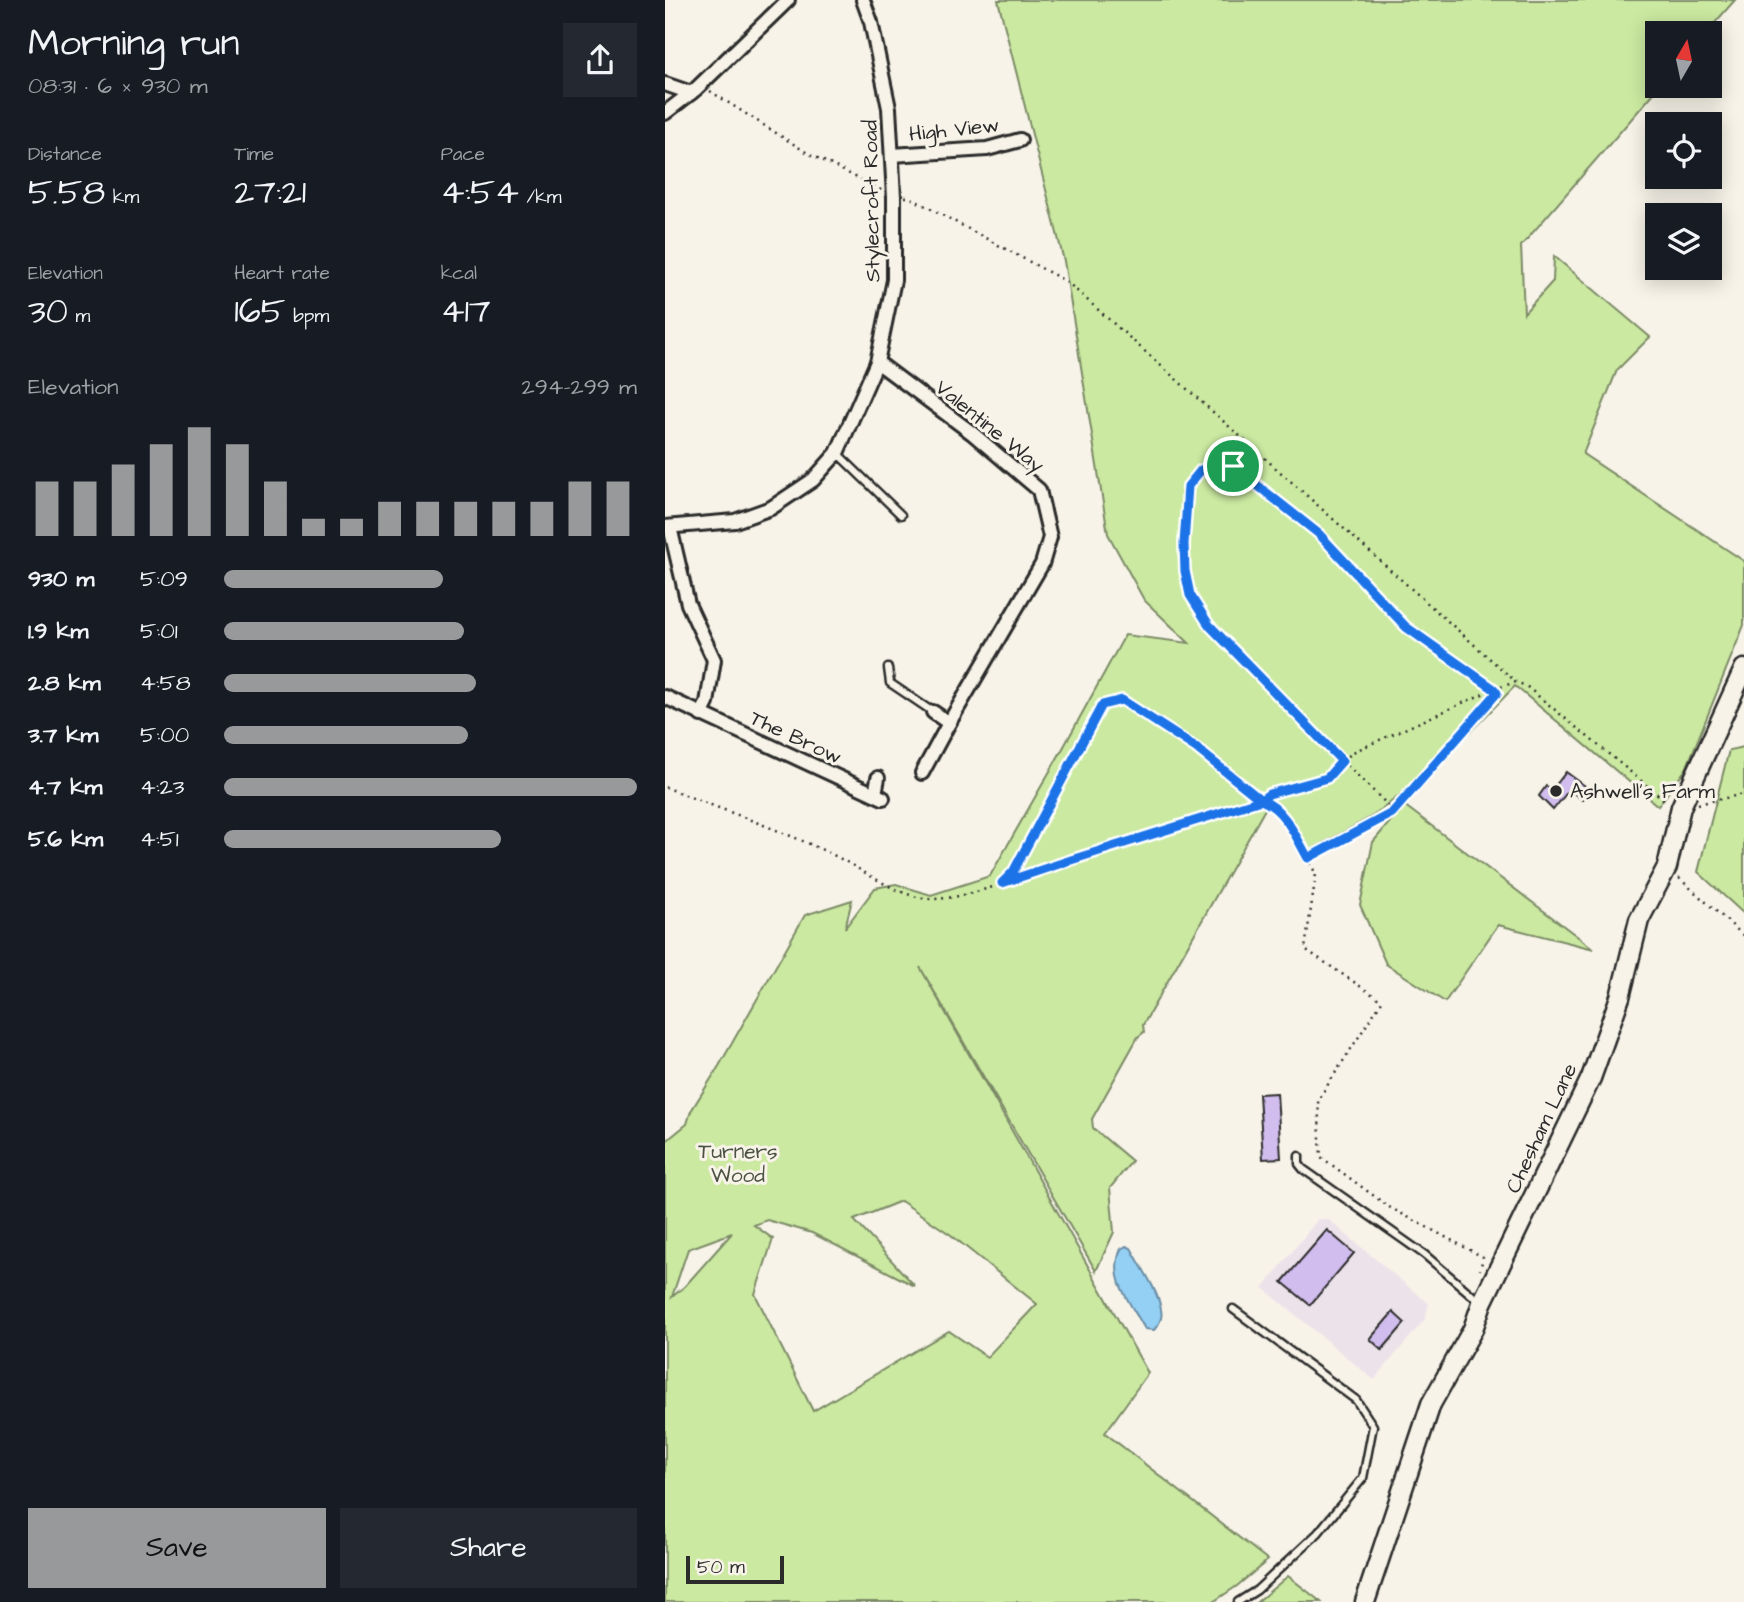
<!DOCTYPE html>
<meta charset="utf-8">
<style>
body{margin:0;font-family:"Architects Daughter",sans-serif;background:#242831;color:#f1f3f6;height:100vh;display:flex;flex-direction:column;font-size:26px;white-space:nowrap}
*{box-sizing:border-box;margin:0}
p{font-size:23px;color:#9ea1a6}
.icon{flex:none;width:38px;height:38px;fill:none;stroke:currentColor;stroke-width:2;stroke-linecap:round;stroke-linejoin:round}
.map{position:relative;flex:1;overflow:hidden}
.panel{display:flex;flex-direction:column;background:#171b24;width:665px}
.panel>*{flex:none}
.needle{width:46px;rotate:9deg}
.controls{position:absolute;left:980px;top:21px;display:grid;gap:14px}
.controls a{display:grid;place-items:center;width:77px;height:77px;border-radius:0px;background:#171b24;box-shadow:0 4px 18px #0003;font-size:35px}
.scale{position:absolute;left:21px;bottom:18px;width:98px;box-sizing:border-box;padding-left:7px;border:4px solid #2b2b2b;border-top:0;font-size:19px;line-height:24px;white-space:nowrap;color:#2b2b2b;-webkit-text-stroke:5px #f7f3e8;paint-order:stroke}
.pin{position:absolute;display:grid;place-items:center;width:60px;height:60px;color:#fff;margin:-30px;border:4px solid #fff;border-radius:50%;box-shadow:0 2px 7px #0007}
.round{display:grid;place-items:center;flex:none;width:74px;height:74px;border-radius:0px;background:#242831}
.headline{display:flex;align-items:center;justify-content:space-between;height:119px;padding:0 28px}
h1{font-size:38px;font-weight:600;line-height:52px}
.stats{display:grid;grid-template-columns:repeat(3,1fr);gap:10px;height:119px;padding:7px 28px}
.stats div{display:grid;align-content:center}
.stats b{font-size:35px;font-weight:600}
.stats small{font-size:19px;font-weight:400}
.stats p{font-size:19px}
.chart{height:196px;padding:14px 28px}
.chart p{display:flex;justify-content:space-between}
.chart svg{width:100%;height:126px;margin-top:7px;stroke:#98999b;stroke-width:6}
.primary-button{display:flex;gap:14px;margin-top:auto;padding:14px 28px}
.primary-button a{flex:1;height:80px;border-radius:0px;background:#98999b;color:#111;font-size:28px;font-weight:600;line-height:80px;text-align:center}
.primary-button a+a{background:#242831;color:#f1f3f6}
ul{padding:0 28px;list-style:none;font-size:23px}
li{display:grid;grid-template-columns:112px 84px 1fr;align-items:center;height:52px}
li i{height:18px;border-radius:9px;background:#98999b}
main{display:flex;flex:1;min-height:0}
.map>svg:first-child{display:block}
.built{fill:#ece3ea}
.green{fill:#cbe9a1;stroke:#7b8a66;stroke-width:2;fill-rule:evenodd}
.water{fill:#94cff4;stroke:#6a8da4;stroke-width:2}
.building{fill:#d1bdee;stroke:#2b2b2b;stroke-width:2}
.lines{fill:none;stroke-linecap:round;stroke-linejoin:round}
.lane-casing{stroke:#2b2b2b;stroke-width:11}
.street-casing{stroke:#2b2b2b;stroke-width:18}
.secondary-casing{stroke:#2b2b2b;stroke-width:23}
.path{stroke:#2b2b2b;stroke-width:2.5;stroke-dasharray:2 5;stroke-linecap:butt}
.lane{stroke:#f7f3e8;stroke-width:6}
.street{stroke:#f7f3e8;stroke-width:12}
.secondary{stroke:#f7f3e8;stroke-width:18}
.route-casing{stroke:#fff;stroke-width:14}
.route{stroke:#1a73e8;stroke-width:9}
.poi-dot{fill:#2b2b2b;stroke:#f7f3e8;stroke-width:2.5}
.labels{text-anchor:middle;stroke-width:6;stroke-linejoin:round;paint-order:stroke}
.street-label{font-size:21px;fill:#2b2b2b;stroke:#f7f3e8}
.poi-label{font-size:21px;fill:#2b2b2b;stroke:#f7f3e8;text-anchor:start}
.park-label{font-size:21px;fill:#4b5143;stroke:#f7f3e8}
</style>
<main>
<section class="panel">
<div class="headline"><div><h1>Morning run</h1><p>08:31 · 6 × 930 m</p></div><a class="round"><svg class="icon" aria-label="share" viewBox="0 0 24 24"><path d="M12 15V3M7 8l5-5 5 5M5 13v7h14v-7"/></svg></a></div>
<div class="stats">
<div><p>Distance</p><b>5.58<small> km</small></b></div>
<div><p>Time</p><b>27:21</b></div>
<div><p>Pace</p><b>4:54<small> /km</small></b></div>
</div>
<div class="stats">
<div><p>Elevation</p><b>30<small> m</small></b></div>
<div><p>Heart rate</p><b>165<small> bpm</small></b></div>
<div><p>kcal</p><b>417</b></div>
</div>
<div class="chart"><p><span>Elevation</span>294–299 m</p>
<svg viewBox="0 0 160 44" preserveAspectRatio="none"><path d="M5 44V25M15 44V25M25 44V19M35 44V12M45 44V6M55 44V12M65 44V25M75 44V38M85 44V38M95 44V32M105 44V32M115 44V32M125 44V32M135 44V32M145 44V25M155 44V25"/></svg>
</div>
<ul>
<li><b>930 m</b>5:09<i style="width:53%"></i></li>
<li><b>1.9 km</b>5:01<i style="width:58%"></i></li>
<li><b>2.8 km</b>4:58<i style="width:61%"></i></li>
<li><b>3.7 km</b>5:00<i style="width:59%"></i></li>
<li><b>4.7 km</b>4:23<i style="width:100%"></i></li>
<li><b>5.6 km</b>4:51<i style="width:67%"></i></li>
</ul>
<div class="primary-button"><a>Save</a><a>Share</a></div>
</section>
<div class="map">
<svg width="1079" height="1602" viewBox="0 0 1079 1602">
<rect width="100%" height="100%" fill="#f7f3e8"/>
<filter id="ink" filterUnits="userSpaceOnUse"><feTurbulence type="fractalNoise" baseFrequency=".0143" numOctaves="2"/><feDisplacementMap in="SourceGraphic" scale="14" xChannelSelector="R" yChannelSelector="G"/><feConvolveMatrix kernelMatrix="1 2 1 2 8 2 1 2 1" color-interpolation-filters="sRGB"/></filter>
<g filter="url(#ink)">
<path class="built" d="M653 1219 664 1220 764 1304 760 1319 709 1380 598 1288Z"/>
<g class="green">
<path d="M333 0H1070L1041 33H992V86H995L856 246 859 313 888 281 889 256 985 337 952 370 918 454 1079 561V625L1021 769 993 806 850 686 770 768 708 816 641 853 606 806 600 809 478 1025 479 1032 473 1037 427 1119 428 1128 467 1161 445 1188 449 1232 431 1271 255 967 483 1373 440 1433 603 1560 572 1586 548 1602H0V1142L22 1124 26 1111 54 1066 140 915 187 900 180 928 210 888 231 884 266 895 325 876 397 750 460 635 524 643 479 600 443 534 399 261ZM236 1201 286 1235 372 1304 322 1357 284 1331 148 1411 90 1294 108 1239 89 1225 102 1220 147 1233 250 1286 189 1220ZM67 1233 20 1286 7 1297 23 1249Z"/>
<path d="M1079 747V914L1033 872 1064 750Z"/>
<path d="M739 805 929 949 833 925 780 1002 721 964 695 905 708 842Z"/>
<path d="M623 1576 656 1602H592Z"/>
</g>
<path class="water" d="M461 1246 466 1248C475 1265 494 1292 496 1310 498 1318 494 1324 489 1330L480 1329C465 1302 443 1279 456 1249Z"/>
<g class="building">
<path d="M901 772 927 791 918 800 904 790 888 810 874 796 881 786 887 790Z"/>
<path d="M612 1093 616 1158 598 1159 594 1094Z"/>
<path d="M662 1230 689 1253 645 1305 617 1282Z"/>
<path d="M728 1312 740 1323 717 1350 705 1339Z"/>
</g>
<g class="lines">
<defs>
<g id="lane">
<path d="M172 453 236 515"/>
<path d="M223 668 225 683 268 712"/>
<path d="M634 1156V1164L638 1169 760 1255 815 1302"/>
<path d="M568 1309 691 1400 708 1426 698 1478 653 1533 592 1590 573 1602"/>
</g>
<g id="street">
<path d="M0 84 26 93"/>
<path d="M0 113 31 89 123 0"/>
<path d="M227 155 322 149 355 140"/>
<path d="M212 362 307 433 374 490 385 537 377 564 284 723 257 773"/>
<path d="M0 527 70 521 106 508 148 480 172 453 212 362 229 280V197L224 108 206 22 198 0"/>
<path d="M5 527 23 604 49 660 42 703 36 715"/>
<path d="M0 697 218 798"/>
<path d="M268 712 284 723"/>
<path d="M210 794 213 778"/>
</g>
<path id="secondary" d="M700 1602 766 1404 808 1329 817 1303 926 1078 955 997 974 920 1002 867 1016 807 1079 669"/>
</defs>
<use href="#lane" class="lane-casing"/>
<use href="#street" class="street-casing"/>
<use href="#secondary" class="secondary-casing"/>
<g class="path">
<path d="M45 91 141 152 218 191"/>
<path d="M240 197H244L402 282 851 682"/>
<path d="M0 787C54 809 109 827 162 852 191 865 227 893 257 898 292 905 369 872 404 860 468 839 532 820 596 800L604 795 662 778 677 761 690 751 829 689 851 682 861 686 1002 802"/>
<path d="M1033 804 1079 794"/>
<path d="M729 811C681 765 635 718 589 671 569 650 534 620 525 593 515 563 520 532 522 502 523 498 522 491 523 486 530 466 550 465 568 466L654 534 741 627 829 689"/>
<path d="M643 858 727 813 832 693 829 689"/>
<path d="M1014 878 1079 936"/>
<path d="M339 881 348 872 437 705 457 700 531 748 596 800 605 803 619 816 651 874 640 949 717 1001 653 1100 656 1157 724 1207 818 1257 815 1270"/>
</g>
<use href="#lane" class="lane"/>
<use href="#street" class="street"/>
<use href="#secondary" class="secondary"/>
</g>
</g>
<g class="lines" filter="url(#ink)">
<defs>
<path id="route" d="M568 466 550 465 536 470 523 486 519 544 520 571 525 595 544 625 677 761 662 778 604 794 596 800 406 860 337 883 348 872 437 705 457 700 531 748 596 800C620 809 631 837 643 858L727 813 832 693 829 689 741 627 654 534 568 466"/>
</defs>
<use href="#route" class="route-casing"/>
<use href="#route" class="route"/>
</g>
<circle class="poi-dot" cx="891" cy="791" r="7"/>
<g class="labels">
<g class="street-label">
<text transform="translate(289 129) rotate(-6)" y="7">High View</text>
<text transform="translate(206 201) rotate(-91)" y="7">Stylecroft Road</text>
<text transform="translate(325 426) rotate(39)" y="7">Valentine Way</text>
<text transform="translate(131 737) rotate(25)" y="7">The Brow</text>
<text transform="translate(876 1128) rotate(-65)" y="7">Chesham Lane</text>
</g>
<g class="poi-label">
<text x="905" y="798">Ashwell's Farm</text>
</g>
<g class="park-label">
<text x="73" y="1158">Turners<tspan x="73" dy="24">Wood</tspan></text>
</g>
</g>
</svg>
<div class="controls">
<a><svg class="needle" viewBox="-14 -14 28 28"><path d="M0-13l5 13h-10z" fill="#e53935"/><path d="M0 13l5-13h-10z" fill="#9ea1a6"/></svg></a>
<a><svg class="icon" aria-label="locate" viewBox="0 0 24 24"><circle cx="12" cy="12" r="6"/><path d="M12 2v4M12 18v4M2 12h4M18 12h4"/></svg></a>
<a><svg class="icon" aria-label="layers" viewBox="0 0 24 24"><path d="M12 4l9 5-9 5-9-5zM3 14l9 5 9-5"/></svg></a>
</div>
<div class="scale">50 m</div>
<div class="pin" style="left:568px;top:466px;background:#1e9e55"><svg class="icon" aria-label="arrive" viewBox="0 0 24 24"><path d="M6 21V4h12l-3 4 3 4H6"/></svg></div>
</div>
</main>
